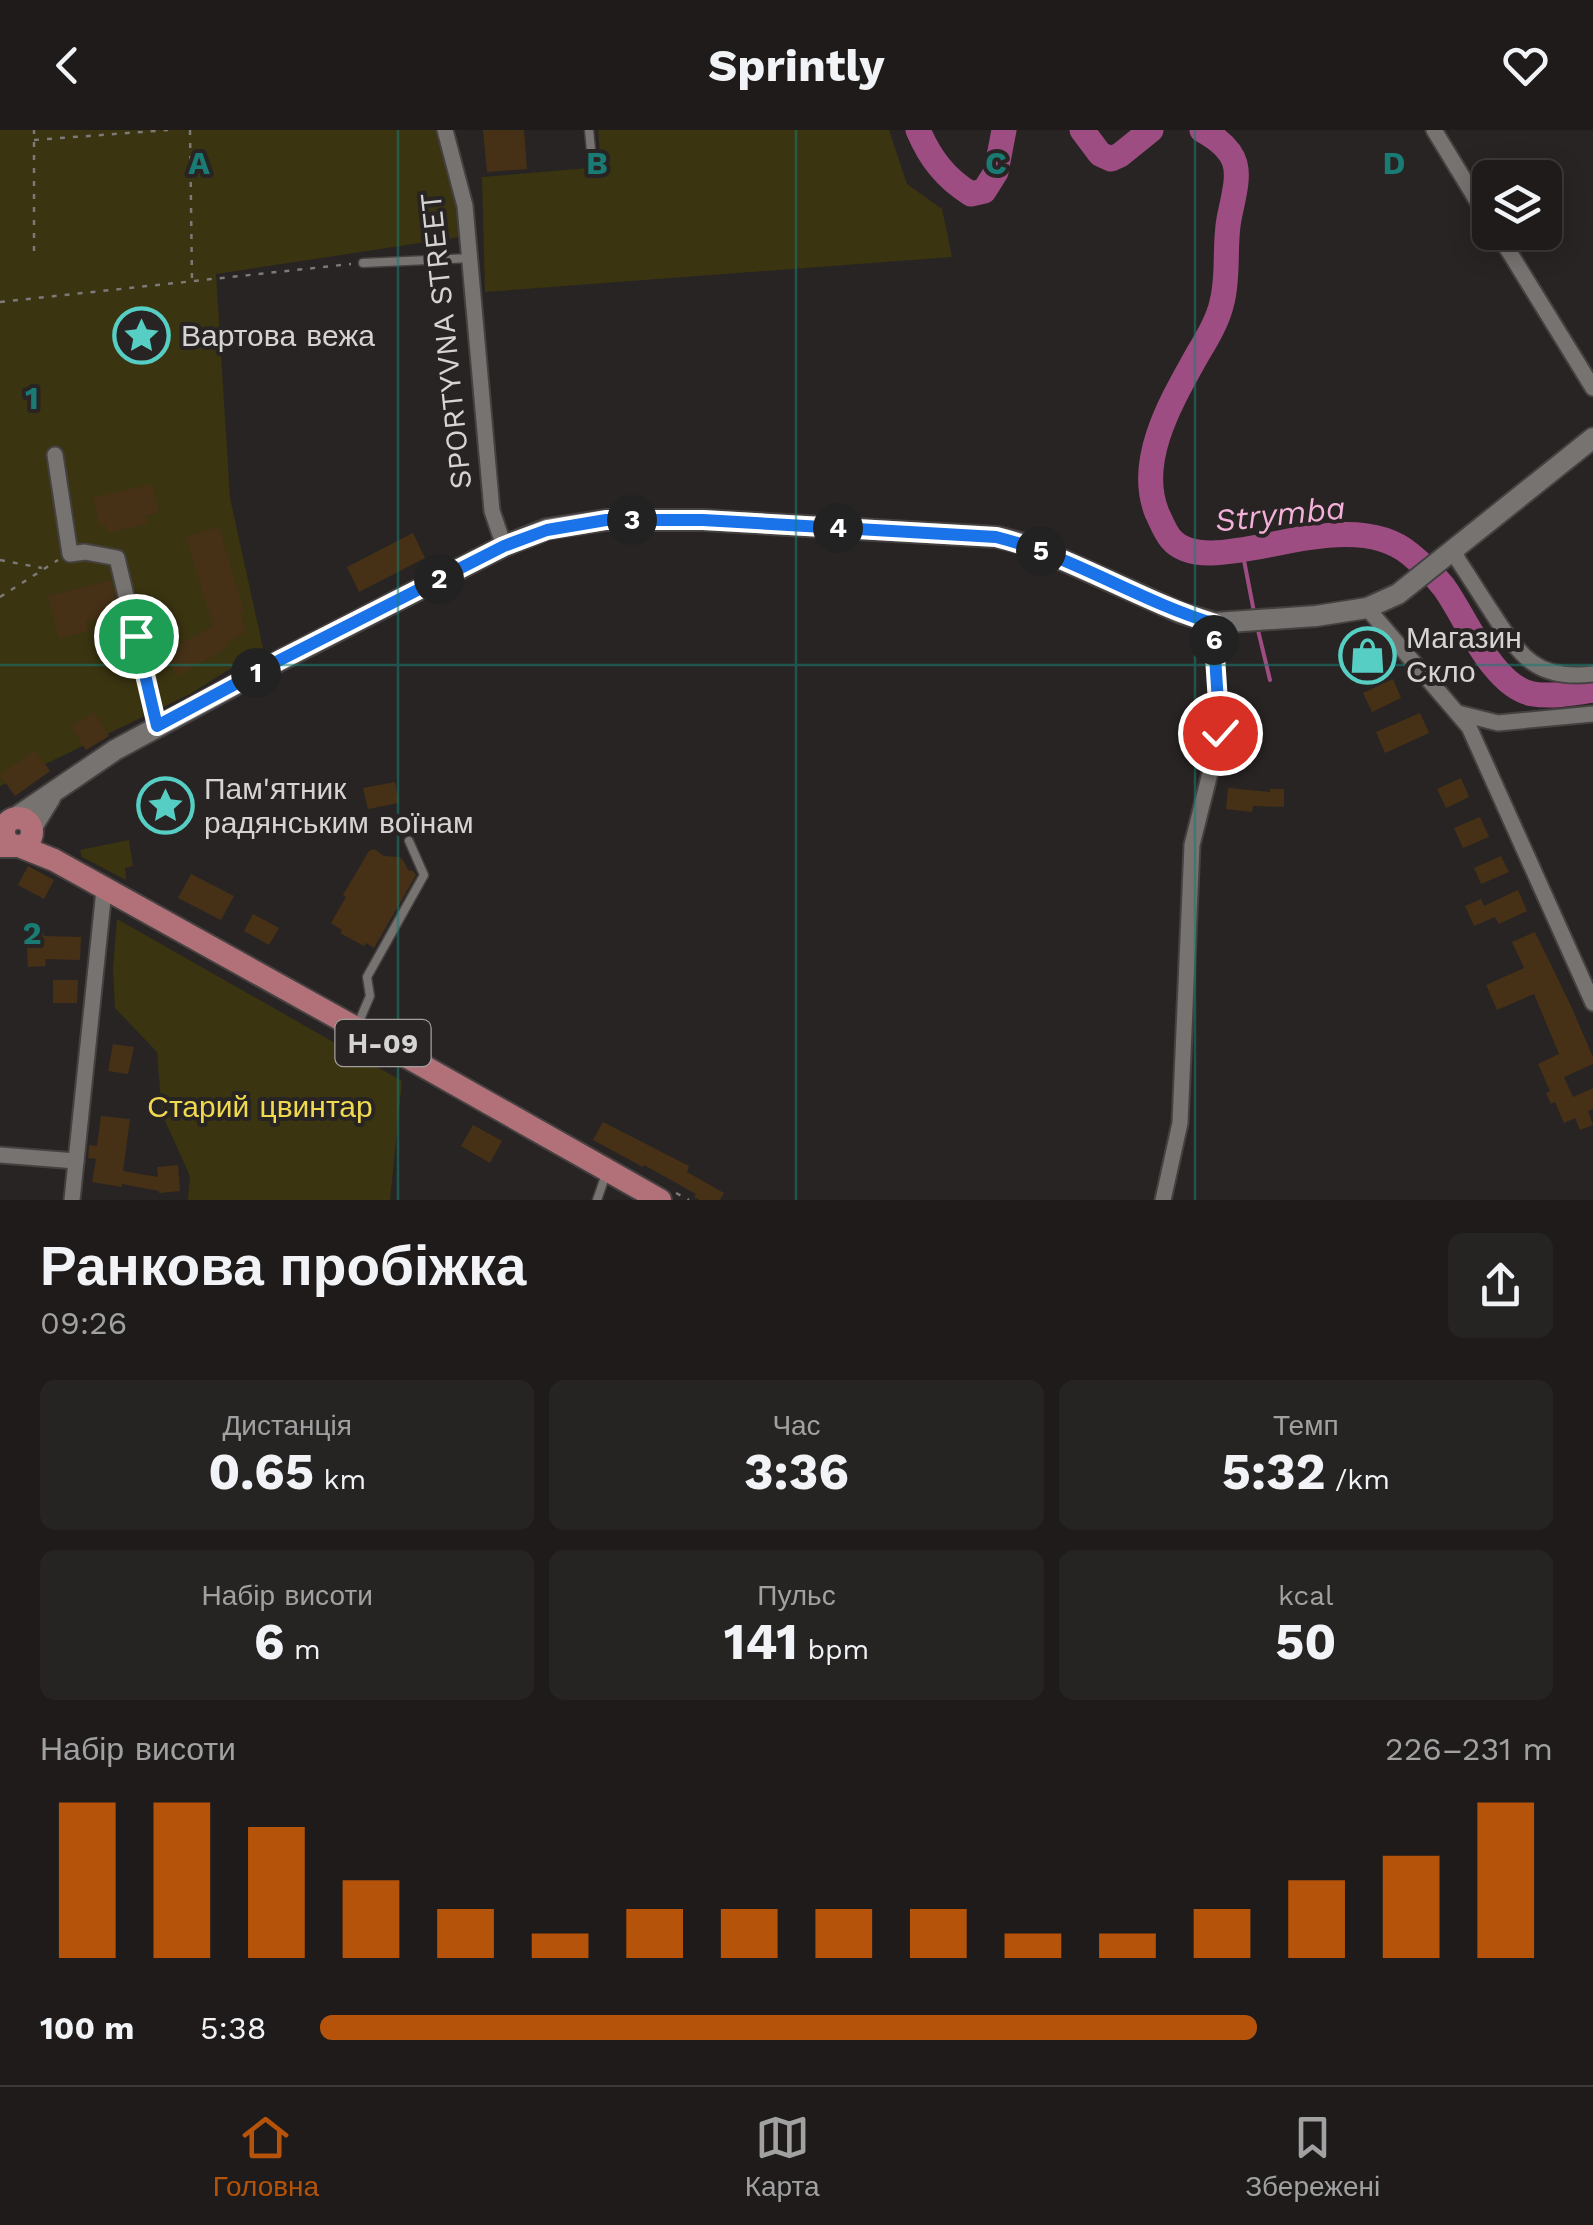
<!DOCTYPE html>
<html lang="uk">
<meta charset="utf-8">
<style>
body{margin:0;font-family:"Work Sans",sans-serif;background:#262423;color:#f1f3f6;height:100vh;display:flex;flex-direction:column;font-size:38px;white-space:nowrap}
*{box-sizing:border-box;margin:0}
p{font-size:32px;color:#a1a1a2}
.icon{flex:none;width:55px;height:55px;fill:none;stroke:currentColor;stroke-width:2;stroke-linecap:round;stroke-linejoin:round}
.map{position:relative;height:1070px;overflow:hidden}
.drawer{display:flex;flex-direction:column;background:#1e1b1a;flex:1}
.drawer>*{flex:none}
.buttons{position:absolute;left:1472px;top:30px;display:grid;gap:20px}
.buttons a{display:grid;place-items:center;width:90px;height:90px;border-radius:15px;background:#1e1b1a;box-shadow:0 5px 25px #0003,0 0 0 2px #3c3939;font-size:50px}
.pin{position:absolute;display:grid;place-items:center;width:85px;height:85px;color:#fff;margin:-42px;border:5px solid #fff;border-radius:50%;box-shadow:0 2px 10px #0007}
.km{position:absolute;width:50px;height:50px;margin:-25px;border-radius:50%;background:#222;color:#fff;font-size:28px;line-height:50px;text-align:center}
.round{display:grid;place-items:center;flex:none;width:105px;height:105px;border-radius:15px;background:#262423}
.overview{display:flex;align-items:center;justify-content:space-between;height:170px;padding:0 40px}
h1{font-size:55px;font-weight:700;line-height:75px}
.metrics{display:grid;grid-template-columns:repeat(3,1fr);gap:15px;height:170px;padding:10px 40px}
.metrics div{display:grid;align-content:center;border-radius:15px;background:#262423;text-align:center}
.metrics b{font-size:50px;font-weight:700}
.metrics small{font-size:28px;font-weight:400}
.metrics p{font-size:28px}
.chart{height:280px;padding:20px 40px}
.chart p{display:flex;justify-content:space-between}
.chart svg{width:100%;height:180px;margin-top:10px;stroke:#b45309;stroke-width:6}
ul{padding:0 40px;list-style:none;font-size:32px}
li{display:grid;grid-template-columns:160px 120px 1fr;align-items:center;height:75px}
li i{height:25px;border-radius:12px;background:#b45309}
header{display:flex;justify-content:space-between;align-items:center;height:130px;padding:0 40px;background:#1e1b1a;font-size:45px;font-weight:700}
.dock{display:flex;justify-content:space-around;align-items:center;height:140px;border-top:2px solid #3c3939;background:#1e1b1a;font-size:28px;color:#a1a1a2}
.dock a{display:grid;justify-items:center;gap:5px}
.dock .current{color:#b45309}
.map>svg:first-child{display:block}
.green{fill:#3a3411}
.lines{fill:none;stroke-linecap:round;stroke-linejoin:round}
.stream{stroke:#9e4d82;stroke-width:4}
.river{stroke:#9e4d82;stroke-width:25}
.building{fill:#463117}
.lane-casing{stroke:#444140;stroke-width:11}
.street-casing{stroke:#444140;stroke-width:19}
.secondary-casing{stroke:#444140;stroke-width:24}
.primary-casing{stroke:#444140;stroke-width:26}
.path{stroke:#7c7978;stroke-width:2.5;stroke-dasharray:5 8;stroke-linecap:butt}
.lane{stroke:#777371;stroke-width:8}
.street{stroke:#777371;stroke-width:15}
.secondary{stroke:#777371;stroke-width:20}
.primary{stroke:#b27179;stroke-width:22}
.route-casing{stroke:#fff;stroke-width:20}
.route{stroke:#1a73e8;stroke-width:12}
.grid{fill:none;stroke:#197b73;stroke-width:2.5;stroke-opacity:0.55}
.labels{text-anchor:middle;stroke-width:8;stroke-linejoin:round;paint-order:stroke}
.shield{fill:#282423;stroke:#a29f9e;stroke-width:2.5}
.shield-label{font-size:28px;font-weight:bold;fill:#d6d4d3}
.poi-label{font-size:30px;fill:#d6d4d3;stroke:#282423;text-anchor:start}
.street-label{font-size:30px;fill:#d6d4d3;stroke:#282423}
.park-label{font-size:30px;fill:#f0d94f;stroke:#282423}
.water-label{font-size:32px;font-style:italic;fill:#f3b0d8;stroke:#282423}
.grid-label{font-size:32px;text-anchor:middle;font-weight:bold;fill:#197b73;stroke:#282423;stroke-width:8;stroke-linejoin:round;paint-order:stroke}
</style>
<header><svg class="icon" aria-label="back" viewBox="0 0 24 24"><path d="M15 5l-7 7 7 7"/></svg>Sprintly<svg class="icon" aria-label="heart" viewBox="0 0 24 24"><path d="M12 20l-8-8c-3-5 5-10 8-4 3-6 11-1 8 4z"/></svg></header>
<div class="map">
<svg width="1593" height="1070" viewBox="0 0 1593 1070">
<rect width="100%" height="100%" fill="#282423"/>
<g class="green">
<path d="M0 0H449L459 107 216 144 230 368 263 518 190 564 0 656Z"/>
<path d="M598 0H889L907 54 942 79 952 127 485 162 482 47 601 37Z"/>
<path d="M129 710 133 736 125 738 126 750 82 727 80 720Z"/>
<path d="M117 789 402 951 390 1070H188L190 1046 162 984 157 922 115 878 113 839Z"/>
</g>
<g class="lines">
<g class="stream">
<path d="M1242 420 1254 482"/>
<path d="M1257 496 1270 550"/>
</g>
<g class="river">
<path d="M918 0C930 28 945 48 971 64L984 61 996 42 1004 0"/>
<path d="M1082 0 1100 24 1111 29 1120 25 1151 0"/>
<path d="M1202 0C1247 25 1238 45 1229 89 1224 116 1229 145 1222 172 1218 191 1206 210 1196 227 1171 272 1136 331 1157 383 1161 391 1165 402 1171 409 1210 455 1343 368 1410 424 1421 433 1434 445 1443 456 1465 485 1492 557 1533 564 1552 567 1574 563 1593 560"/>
</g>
</g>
<g class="building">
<path d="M483 0H524L527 39 487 42Z"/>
<path d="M152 354 159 382 145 386 147 394 108 403 106 395 99 396 93 368Z"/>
<path d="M219 397 244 481 240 483 246 502 225 514 227 518 177 546 164 523 213 496 186 407Z"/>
<path d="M413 403 425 428 359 462 347 437Z"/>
<path d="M111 450 118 483 86 491 89 501 59 508 48 466Z"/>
<path d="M1379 509 1382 513 1386 534 1353 541 1348 515Z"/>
<path d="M1393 549 1401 568 1372 582 1363 563Z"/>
<path d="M94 582 109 606 86 620 71 597Z"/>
<path d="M1420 583 1429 603 1385 623 1376 602Z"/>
<path d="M35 620 50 641 15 666 0 645Z"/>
<path d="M1461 648 1469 667 1446 678 1437 659Z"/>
<path d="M395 652 399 673 368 679 363 658Z"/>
<path d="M1228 658 1270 662V659H1284V677L1253 676 1252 682 1226 679Z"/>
<path d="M1480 687 1489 707 1463 718 1454 698Z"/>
<path d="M374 719 384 726 399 727 403 730 408 740 413 741 416 745 374 818 366 813 364 816 340 803 342 800 331 793 346 767 343 765 369 721Z"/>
<path d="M1501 726 1509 742 1481 754 1474 738Z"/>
<path d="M28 736 54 750 44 769 18 755Z"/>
<path d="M191 744 234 766 221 790 178 768Z"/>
<path d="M1518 760 1527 781 1499 794 1495 787 1474 796 1465 776 1481 769 1484 776Z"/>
<path d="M253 784 279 798 269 815 244 801Z"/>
<path d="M44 797V806L81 807 80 830 45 829 46 836 28 837 26 798Z"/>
<path d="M1535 802 1571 876 1593 927V934L1564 947 1573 967 1593 958V979L1588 981 1593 995 1580 1000 1575 988 1564 993 1555 972 1551 974 1546 963 1550 961 1538 934 1559 924 1534 864 1497 880 1486 855 1524 838 1512 812Z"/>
<path d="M53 850H78L77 873H53Z"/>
<path d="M113 914 134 917 128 944 108 941Z"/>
<path d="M101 986 130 989 123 1041 158 1047 157 1037 178 1035 180 1061 159 1063V1061L122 1054V1057L92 1052 96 1029 88 1028 89 1015 97 1016Z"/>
<path d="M603 992 689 1036 687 1042 724 1063 720 1070H700L694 1067 696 1064 644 1035 643 1037 593 1010Z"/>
<path d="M473 995 502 1011 490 1033 461 1016Z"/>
</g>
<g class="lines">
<defs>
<g id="lane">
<path d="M589 0 592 30"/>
<path d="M363 133 471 128"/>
<path d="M358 894 370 866 367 847 424 745 409 711"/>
<path d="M597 1070 607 1041"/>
</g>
<g id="street">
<path d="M445 0 465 76 492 381 504 416"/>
<path d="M1434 0 1490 92"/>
<path d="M1497 102 1593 258"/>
<path d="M55 325 70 424 85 422 117 428 157 596"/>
<path d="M1455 420 1458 430C1470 448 1481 466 1493 484 1520 526 1537 551 1593 544"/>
<path d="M1367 478 1469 597 1593 873"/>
<path d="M1458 583 1498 593 1593 584"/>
<path d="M0 1025 76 1031"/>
<path d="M72 1070 104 760"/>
<path d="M1163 1070 1180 993 1192 715 1220 603 1213 511 1215 493"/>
</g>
<g id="secondary">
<path d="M15 688 115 620 281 530 504 416 547 399 606 390H703L997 407 1029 415 1181 483 1215 493 1316 486 1367 478 1398 464 1593 308"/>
<path d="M32 697 50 668"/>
</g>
<g id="primary">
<circle cx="18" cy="702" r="14"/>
<path d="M0 716H19L54 730 356 898 660 1070"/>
</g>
</defs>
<use href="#lane" class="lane-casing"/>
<use href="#street" class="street-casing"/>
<use href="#secondary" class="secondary-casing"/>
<use href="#primary" class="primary-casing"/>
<g class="path">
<path d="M190 0 192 149"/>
<path d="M34 10 168 0"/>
<path d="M34 121V0"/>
<path d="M0 172 351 134"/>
<path d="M0 430 42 438"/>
<path d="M0 467 58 430"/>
<path d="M676 1063 689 1070"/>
</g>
<use href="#lane" class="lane"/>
<use href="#street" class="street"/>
<use href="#secondary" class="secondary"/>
<use href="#primary" class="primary"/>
</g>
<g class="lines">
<defs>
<path id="route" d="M136 506 157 596 280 530 504 416 547 400 606 390H703L996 407C1072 426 1139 471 1215 494L1214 511 1220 603"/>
</defs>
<use href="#route" class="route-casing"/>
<use href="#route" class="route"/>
</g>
<path class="grid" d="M398 0V1070M796 0V1070M1195 0V1070M0 535H1593"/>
<defs>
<symbol id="sight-ring" viewBox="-11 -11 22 22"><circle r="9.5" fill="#282423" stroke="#56cec3" stroke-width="1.5"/><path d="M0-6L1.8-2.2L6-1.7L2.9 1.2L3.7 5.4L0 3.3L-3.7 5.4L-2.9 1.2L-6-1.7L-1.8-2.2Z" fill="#56cec3"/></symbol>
<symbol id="shop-ring" viewBox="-11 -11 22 22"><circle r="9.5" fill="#282423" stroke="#56cec3" stroke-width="1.5"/><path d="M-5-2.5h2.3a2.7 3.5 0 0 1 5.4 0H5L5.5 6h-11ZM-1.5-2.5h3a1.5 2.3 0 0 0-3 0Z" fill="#56cec3"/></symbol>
</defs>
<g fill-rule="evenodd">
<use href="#sight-ring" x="110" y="174" width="63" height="63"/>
<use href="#shop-ring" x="1336" y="494" width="63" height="63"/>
<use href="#sight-ring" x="134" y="644" width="63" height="63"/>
</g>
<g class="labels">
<rect class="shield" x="335.5" y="890" width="95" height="46" rx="8"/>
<g class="shield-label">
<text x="383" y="923">Н-09</text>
</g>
<g class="poi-label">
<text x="181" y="216">Вартова вежа</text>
<text x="1406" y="518">Магазин<tspan x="1406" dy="34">Скло</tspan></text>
<text x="204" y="669">Пам'ятник<tspan x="204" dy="34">радянським воїнам</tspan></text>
</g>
<g class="street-label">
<text transform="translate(446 211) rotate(-96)" y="10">SPORTYVNA STREET</text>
</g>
<g class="park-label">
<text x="260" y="987">Старий цвинтар</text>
</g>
<g class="water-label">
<text transform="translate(1280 384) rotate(-6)" y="11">Strymba</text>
</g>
</g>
<g class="grid-label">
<text x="199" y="44">A</text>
<text x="597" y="44">B</text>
<text x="996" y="44">C</text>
<text x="1394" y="44">D</text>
<text x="32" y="279">1</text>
<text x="32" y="814">2</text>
</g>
</svg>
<div class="buttons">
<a><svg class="icon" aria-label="layers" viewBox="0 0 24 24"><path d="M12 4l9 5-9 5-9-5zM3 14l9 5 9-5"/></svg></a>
</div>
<div class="pin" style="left:136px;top:506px;background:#1e9e55"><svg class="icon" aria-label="arrive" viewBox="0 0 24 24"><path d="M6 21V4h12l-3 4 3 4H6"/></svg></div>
<div class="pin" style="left:1220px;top:603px;background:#d93025"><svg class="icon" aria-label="check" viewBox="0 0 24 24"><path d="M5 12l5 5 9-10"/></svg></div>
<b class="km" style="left:256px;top:543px">1</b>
<b class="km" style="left:439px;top:449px">2</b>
<b class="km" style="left:632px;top:390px">3</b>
<b class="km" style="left:838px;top:398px">4</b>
<b class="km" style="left:1041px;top:421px">5</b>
<b class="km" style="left:1214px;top:510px">6</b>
</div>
<section class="drawer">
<div class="overview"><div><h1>Ранкова пробіжка</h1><p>09:26</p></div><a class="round"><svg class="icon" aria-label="share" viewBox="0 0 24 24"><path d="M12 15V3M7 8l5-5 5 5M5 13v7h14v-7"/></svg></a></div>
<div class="metrics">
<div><p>Дистанція</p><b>0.65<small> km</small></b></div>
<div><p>Час</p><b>3:36</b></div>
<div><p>Темп</p><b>5:32<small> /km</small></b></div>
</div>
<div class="metrics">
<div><p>Набір висоти</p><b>6<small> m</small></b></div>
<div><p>Пульс</p><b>141<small> bpm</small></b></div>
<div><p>kcal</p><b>50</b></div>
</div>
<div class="chart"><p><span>Набір висоти</span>226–231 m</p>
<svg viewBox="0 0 160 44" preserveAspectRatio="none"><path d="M5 44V6M15 44V6M25 44V12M35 44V25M45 44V32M55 44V38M65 44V32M75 44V32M85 44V32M95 44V32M105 44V38M115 44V38M125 44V32M135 44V25M145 44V19M155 44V6"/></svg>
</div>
<ul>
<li><b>100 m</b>5:38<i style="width:76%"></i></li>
</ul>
</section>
<nav class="dock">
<a class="current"><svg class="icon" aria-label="home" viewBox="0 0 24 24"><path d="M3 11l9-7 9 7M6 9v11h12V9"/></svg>Головна</a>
<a><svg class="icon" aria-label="map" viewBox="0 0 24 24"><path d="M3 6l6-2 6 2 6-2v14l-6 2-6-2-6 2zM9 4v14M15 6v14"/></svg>Карта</a>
<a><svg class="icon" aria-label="saved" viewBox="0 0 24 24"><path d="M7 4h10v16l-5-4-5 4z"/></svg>Збережені</a>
</nav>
